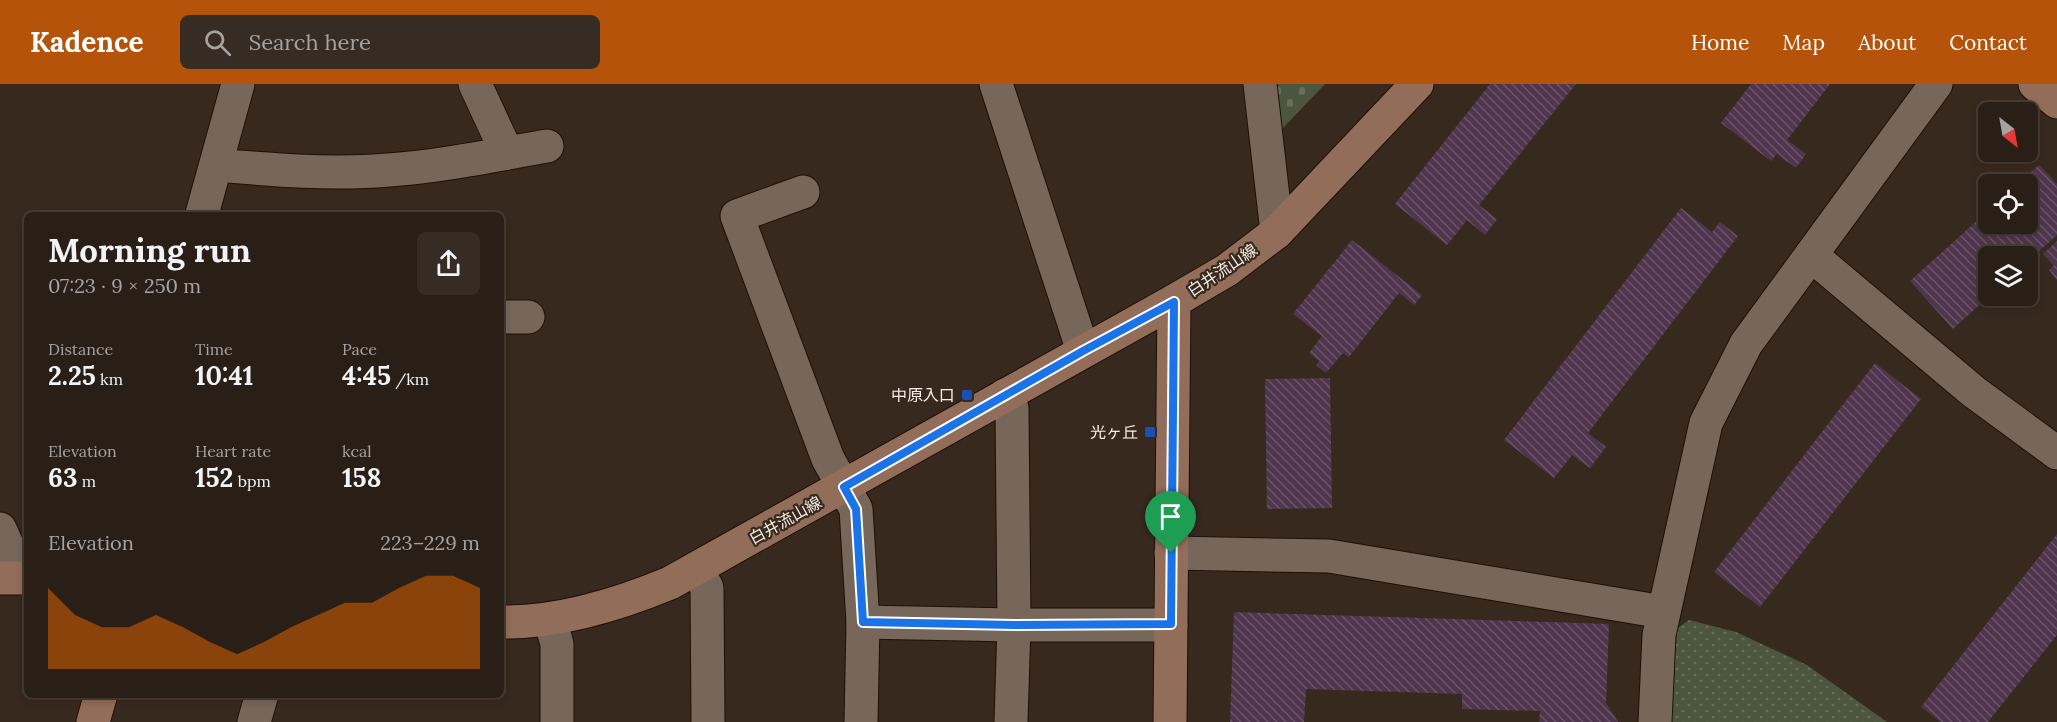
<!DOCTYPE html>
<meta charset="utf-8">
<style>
body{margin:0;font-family:Lora,"Noto Sans JP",serif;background:#362c23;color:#f1f3f6;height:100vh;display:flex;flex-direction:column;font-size:22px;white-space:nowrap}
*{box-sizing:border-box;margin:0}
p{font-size:20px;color:#a5a2a1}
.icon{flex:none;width:33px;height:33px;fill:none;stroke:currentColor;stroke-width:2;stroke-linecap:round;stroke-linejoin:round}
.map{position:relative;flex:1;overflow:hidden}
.side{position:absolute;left:24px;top:128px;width:480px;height:486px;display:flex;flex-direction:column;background:#2a1f16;border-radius:9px;box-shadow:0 3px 9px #0003,0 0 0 2px #463d35}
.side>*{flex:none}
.needle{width:39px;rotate:149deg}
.fabs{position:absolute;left:1978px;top:18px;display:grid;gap:12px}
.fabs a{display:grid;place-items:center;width:60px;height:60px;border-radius:9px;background:#2a1f16;box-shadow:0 3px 9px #0003,0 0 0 2px #463d35;font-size:30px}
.pin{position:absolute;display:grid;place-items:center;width:51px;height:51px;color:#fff;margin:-62px -26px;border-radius:50% 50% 50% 0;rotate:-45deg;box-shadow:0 0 6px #0007}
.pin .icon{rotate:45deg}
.round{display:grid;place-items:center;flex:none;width:63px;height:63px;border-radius:9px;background:#362c23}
.head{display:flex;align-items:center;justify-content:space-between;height:102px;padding:0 24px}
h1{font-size:33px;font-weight:700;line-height:45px}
.metrics{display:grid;grid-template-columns:repeat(3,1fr);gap:9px;height:102px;padding:6px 24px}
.metrics div{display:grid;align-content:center}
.metrics b{font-size:26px;font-weight:700}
.metrics small{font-size:16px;font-weight:400}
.metrics p{font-size:16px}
.chart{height:168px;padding:12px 24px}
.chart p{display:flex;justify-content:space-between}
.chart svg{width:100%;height:108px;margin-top:6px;fill:#b45309;opacity:.7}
header{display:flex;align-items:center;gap:36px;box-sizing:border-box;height:84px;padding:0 30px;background:#b45309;color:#fff}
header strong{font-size:28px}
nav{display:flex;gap:33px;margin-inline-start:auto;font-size:21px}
.search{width:420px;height:54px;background:#362c23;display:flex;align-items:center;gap:15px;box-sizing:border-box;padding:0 21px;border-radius:9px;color:#a5a2a1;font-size:22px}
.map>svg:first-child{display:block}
.grass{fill:url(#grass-dots)}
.cemetery{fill:url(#cemetery-stones)}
.building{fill:url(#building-back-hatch)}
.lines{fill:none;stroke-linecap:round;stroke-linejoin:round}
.street-casing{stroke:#1e1108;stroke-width:35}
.secondary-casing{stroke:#1e1108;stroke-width:35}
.street{stroke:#77665a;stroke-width:33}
.secondary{stroke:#926d59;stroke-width:33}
.route-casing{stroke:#fff;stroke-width:12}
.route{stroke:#1a73e8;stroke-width:8}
.transit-dot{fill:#1a4fb4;stroke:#38291e;stroke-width:2}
.labels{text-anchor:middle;stroke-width:4.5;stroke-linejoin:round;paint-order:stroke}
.street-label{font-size:16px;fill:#f7ede6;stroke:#38291e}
.poi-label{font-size:16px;fill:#f7ede6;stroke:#38291e;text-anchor:end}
</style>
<header>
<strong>Kadence</strong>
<div class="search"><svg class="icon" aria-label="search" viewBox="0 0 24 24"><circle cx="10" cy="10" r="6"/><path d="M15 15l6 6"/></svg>Search here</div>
<nav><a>Home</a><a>Map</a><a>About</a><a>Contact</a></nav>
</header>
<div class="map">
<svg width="2057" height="638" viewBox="0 0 2057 638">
<defs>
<pattern id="grass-dots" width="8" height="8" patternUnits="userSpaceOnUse" patternTransform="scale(1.5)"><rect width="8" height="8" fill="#4c5540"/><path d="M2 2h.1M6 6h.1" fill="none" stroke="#676e5c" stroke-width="1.8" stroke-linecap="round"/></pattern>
<pattern id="cemetery-stones" width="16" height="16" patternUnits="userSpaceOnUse" patternTransform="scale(1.5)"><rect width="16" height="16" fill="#4c5540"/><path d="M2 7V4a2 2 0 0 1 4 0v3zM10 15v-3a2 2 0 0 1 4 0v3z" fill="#676e5c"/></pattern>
<pattern id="building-back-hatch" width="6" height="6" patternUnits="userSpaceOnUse" patternTransform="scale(1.5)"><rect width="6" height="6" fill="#50354e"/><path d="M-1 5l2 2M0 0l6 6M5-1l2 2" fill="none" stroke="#6a5368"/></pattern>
</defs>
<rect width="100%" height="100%" fill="#38291e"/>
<path class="grass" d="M1689 536 1736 548 1807 581 1887 638H1668L1672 548Z"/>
<path class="cemetery" d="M1277 0H1325L1282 45Z"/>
<g class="building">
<path d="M1490 0H1576L1479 121 1497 135 1485 151 1467 136 1447 161 1395 120Z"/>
<path d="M1751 0H1830L1787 56 1806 70 1796 84 1777 70 1771 77 1721 39Z"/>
<path d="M2039 81 2057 100V151L2028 177V172H1989V212L1953 245 1910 197 1989 126V140H2028V100H2017Z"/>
<path d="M1681 124 1712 148 1720 138 1738 152 1588 349 1606 363 1590 384 1572 371 1554 394 1504 356Z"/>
<path d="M1352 156 1422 211 1414 221 1399 209 1349 273 1343 269 1326 289 1316 281 1319 277 1309 269 1322 252 1293 230Z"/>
<path d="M2057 157V196L2049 186 2054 181 2043 170Z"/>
<path d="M1875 279 1921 315 1760 523 1714 488Z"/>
<path d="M1330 294 1332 424 1267 425 1265 295Z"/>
<path d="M2057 450V551L1988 638H1941L1921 623Z"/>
<path d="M1234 528 1609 540 1606 619 1618 638H1539L1540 627 1462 625V610L1306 605 1304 638H1230Z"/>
</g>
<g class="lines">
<defs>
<g id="street">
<path d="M475 0 507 69"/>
<path d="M996 0 1083 267"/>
<path d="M1260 0 1277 148"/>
<path d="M216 81C274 86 331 91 389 86 443 82 495 71 547 62"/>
<path d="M803 108 737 132 828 375 856 425 863 538 861 638"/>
<path d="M202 130 238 0"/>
<path d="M1811 171 1974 308 2057 369"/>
<path d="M501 233H528"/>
<path d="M1005 311 1012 324 1014 541 1011 638"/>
<path d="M0 445 10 467 13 493"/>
<path d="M1171 469 1329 472 1663 528"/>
<path d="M697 485 707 504 708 638"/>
<path d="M550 535 557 560V638"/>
<path d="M863 538 1014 541H1171"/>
<path d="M254 638 262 610"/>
<path d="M1655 638 1659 551 1706 339 1746 260 1936 0"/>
</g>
<g id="secondary">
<path d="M2035 0 2057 18"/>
<path d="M0 494H27"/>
<path d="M501 538C559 539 617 521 670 499L1174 217 1227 186 1277 148 1417 0"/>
<path d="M93 638 101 610"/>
<path d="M1170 638 1174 217"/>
</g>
</defs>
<use href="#street" class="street-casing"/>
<use href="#secondary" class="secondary-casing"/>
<use href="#street" class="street"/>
<use href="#secondary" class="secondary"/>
</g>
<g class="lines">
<defs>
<path id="route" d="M1174 218 1171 540 1014 541 863 538 856 425 844 403 1083 267Z"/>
</defs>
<use href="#route" class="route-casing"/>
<use href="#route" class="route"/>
</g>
<g class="transit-dot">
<rect x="961" y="305" width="12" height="12" rx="3"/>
<rect x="1144" y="342" width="12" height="12" rx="3"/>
</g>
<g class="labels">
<g class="street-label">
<text transform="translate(1222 186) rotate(-34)" y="6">白井流山線</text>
<text transform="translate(785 436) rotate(-29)" y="6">白井流山線</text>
</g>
<g class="poi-label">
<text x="955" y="317">中原入口</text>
<text x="1138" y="354">光ヶ丘</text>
</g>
</g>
</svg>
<div class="fabs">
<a><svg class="needle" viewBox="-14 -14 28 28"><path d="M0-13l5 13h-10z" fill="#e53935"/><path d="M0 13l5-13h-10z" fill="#a5a2a1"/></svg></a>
<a><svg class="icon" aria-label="locate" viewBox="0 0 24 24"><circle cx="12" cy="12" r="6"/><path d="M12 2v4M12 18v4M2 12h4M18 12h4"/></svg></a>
<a><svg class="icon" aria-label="layers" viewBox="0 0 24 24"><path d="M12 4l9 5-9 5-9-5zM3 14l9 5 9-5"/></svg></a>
</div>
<div class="pin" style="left:1171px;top:469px;background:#1e9e55"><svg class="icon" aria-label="arrive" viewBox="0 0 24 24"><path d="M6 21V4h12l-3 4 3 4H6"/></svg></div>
<section class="side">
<div class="head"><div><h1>Morning run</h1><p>07:23 · 9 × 250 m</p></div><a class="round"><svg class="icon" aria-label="share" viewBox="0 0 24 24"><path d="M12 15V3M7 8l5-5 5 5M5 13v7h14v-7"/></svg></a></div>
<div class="metrics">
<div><p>Distance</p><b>2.25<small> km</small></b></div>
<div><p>Time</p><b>10:41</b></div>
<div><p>Pace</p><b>4:45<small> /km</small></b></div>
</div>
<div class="metrics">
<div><p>Elevation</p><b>63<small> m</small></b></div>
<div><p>Heart rate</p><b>152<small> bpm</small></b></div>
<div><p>kcal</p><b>158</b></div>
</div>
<div class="chart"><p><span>Elevation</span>223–229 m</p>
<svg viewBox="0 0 160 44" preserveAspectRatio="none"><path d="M0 44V11L10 22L20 27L30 27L40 22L50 27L60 33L70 38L80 33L90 27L100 22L110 17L120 17L130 11L140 6L150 6L160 11V44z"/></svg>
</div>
</section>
</div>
